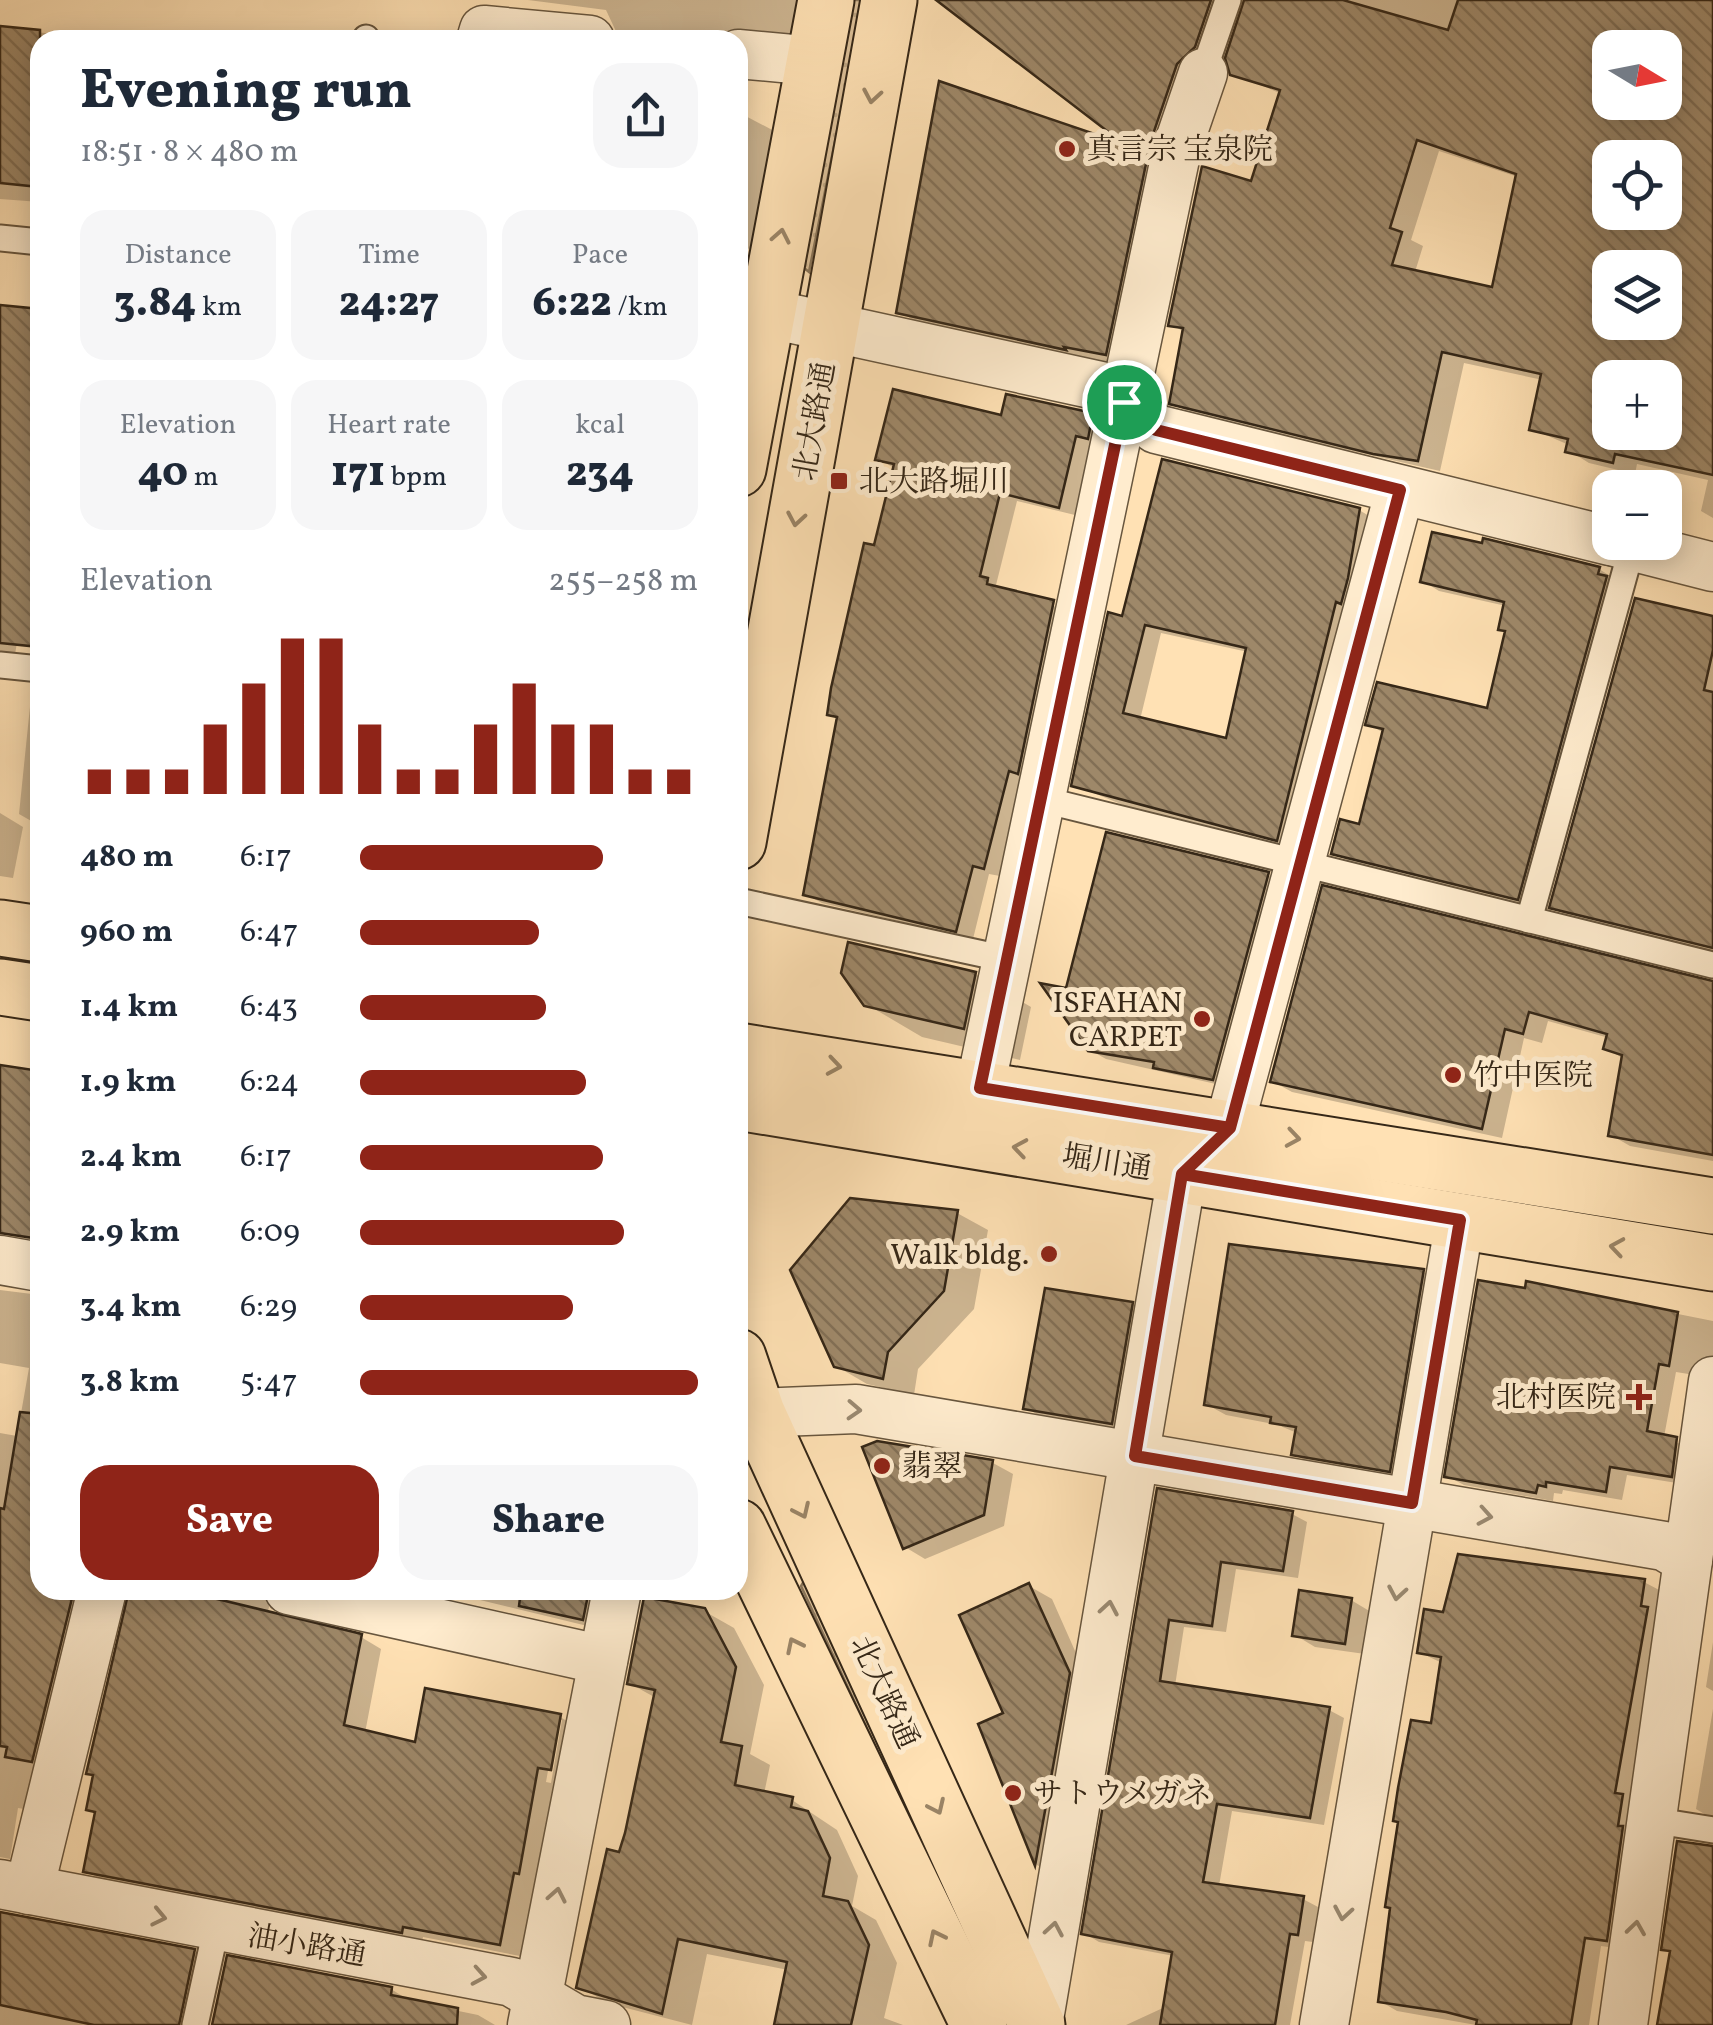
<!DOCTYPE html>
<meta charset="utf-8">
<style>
body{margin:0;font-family:Vollkorn,"Noto Serif JP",serif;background:#f6f6f7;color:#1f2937;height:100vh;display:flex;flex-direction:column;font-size:38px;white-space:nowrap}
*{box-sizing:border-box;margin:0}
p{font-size:32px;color:#747a83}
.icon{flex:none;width:55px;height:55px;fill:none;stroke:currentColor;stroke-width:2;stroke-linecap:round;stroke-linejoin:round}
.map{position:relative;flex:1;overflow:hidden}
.sheet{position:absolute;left:30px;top:30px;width:718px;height:1570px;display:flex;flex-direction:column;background:#fff;border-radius:30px;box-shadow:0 5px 25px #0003}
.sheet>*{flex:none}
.needle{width:65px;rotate:100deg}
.tools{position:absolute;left:1592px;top:30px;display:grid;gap:20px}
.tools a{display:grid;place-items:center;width:90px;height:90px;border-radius:20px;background:#fff;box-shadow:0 5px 25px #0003;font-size:50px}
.pin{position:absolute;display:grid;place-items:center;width:85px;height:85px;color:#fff;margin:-42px;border:5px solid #fff;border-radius:50%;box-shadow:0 2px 10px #0007}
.round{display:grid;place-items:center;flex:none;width:105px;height:105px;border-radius:30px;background:#f6f6f7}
.overview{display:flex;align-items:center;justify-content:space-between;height:170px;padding:0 50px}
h1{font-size:55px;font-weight:800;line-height:75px}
.metrics{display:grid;grid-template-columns:repeat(3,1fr);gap:15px;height:170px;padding:10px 50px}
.metrics div{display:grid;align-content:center;border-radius:25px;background:#f6f6f7;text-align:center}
.metrics b{font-size:42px;font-weight:800}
.metrics small{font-size:28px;font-weight:400}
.metrics p{font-size:28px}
.chart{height:280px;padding:20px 50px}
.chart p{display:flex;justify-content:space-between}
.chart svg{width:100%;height:180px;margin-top:10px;stroke:#8f2418;stroke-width:6}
.primary-button{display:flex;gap:20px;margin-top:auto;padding:20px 50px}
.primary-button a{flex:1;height:115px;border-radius:30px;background:#8f2418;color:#fff;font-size:40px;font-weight:800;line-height:115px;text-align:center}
.primary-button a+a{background:#f6f6f7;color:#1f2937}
ul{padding:0 50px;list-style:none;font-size:32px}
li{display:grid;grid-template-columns:160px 120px 1fr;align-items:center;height:75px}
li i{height:25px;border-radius:12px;background:#8f2418}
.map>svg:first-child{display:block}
.grass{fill:url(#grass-dots);stroke:#897458;stroke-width:2.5}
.shadow{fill:#0003;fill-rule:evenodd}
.building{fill:url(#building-back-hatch);stroke:#352717;stroke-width:2.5;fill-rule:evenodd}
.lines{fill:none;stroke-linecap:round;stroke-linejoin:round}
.lane-casing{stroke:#68563e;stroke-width:29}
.street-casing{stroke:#68563e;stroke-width:51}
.primary-casing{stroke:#352717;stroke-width:59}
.lane{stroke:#ffecce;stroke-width:25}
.street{stroke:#ffecce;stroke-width:48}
.primary{stroke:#ffe1b4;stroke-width:55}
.oneway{stroke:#9a8466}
.oneway2{stroke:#9a8a72}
.route-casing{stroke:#fff;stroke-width:20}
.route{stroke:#8f2418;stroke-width:12}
.poi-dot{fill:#8f2418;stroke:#ffecce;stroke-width:4}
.labels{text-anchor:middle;stroke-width:10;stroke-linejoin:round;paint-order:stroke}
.poi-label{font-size:30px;fill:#352717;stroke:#ffecce;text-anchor:start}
.street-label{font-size:30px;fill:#352717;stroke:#ffecce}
</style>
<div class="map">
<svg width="1713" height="2025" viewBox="0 0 1713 2025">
<defs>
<pattern id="grass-dots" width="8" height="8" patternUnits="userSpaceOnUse" patternTransform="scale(2.5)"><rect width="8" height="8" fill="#ddc199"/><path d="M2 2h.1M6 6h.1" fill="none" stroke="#bea683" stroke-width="1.8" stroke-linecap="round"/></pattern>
<pattern id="building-back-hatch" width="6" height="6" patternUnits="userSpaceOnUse" patternTransform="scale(2.5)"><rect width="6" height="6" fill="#9e8869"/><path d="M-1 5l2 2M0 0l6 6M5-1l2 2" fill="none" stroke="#826f55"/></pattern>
</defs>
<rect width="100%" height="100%" fill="#ffe1b4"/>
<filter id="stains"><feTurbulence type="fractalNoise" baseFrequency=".002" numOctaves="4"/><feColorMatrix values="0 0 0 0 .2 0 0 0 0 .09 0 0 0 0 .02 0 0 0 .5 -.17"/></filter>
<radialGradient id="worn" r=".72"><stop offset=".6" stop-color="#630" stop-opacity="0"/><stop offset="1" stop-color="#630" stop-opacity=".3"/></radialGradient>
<g class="grass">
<path d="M853 0H863L809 272 804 268Z"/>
<path d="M804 1581 942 1879 937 1880 801 1586Z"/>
</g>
<g class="shadow">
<path d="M528 0H798L791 47 738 40H620L606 10Z"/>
<path d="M959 0H1222L1243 12 1255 0H1713V518L1701 511 1708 480 1637 464 1635 474 1589 463 1568 450 1569 445 1532 429 1543 380 1464 363 1440 471 1194 415 1172 403 1184 332 1171 324 1253 184 1282 94 1232 73 1227 54 1135 370 927 328 898 311 1135 150ZM1610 48H1665V102H1610ZM1439 151 1518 177 1494 290 1415 272 1423 246 1411 240ZM1610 158H1665V212H1610ZM1610 268H1665V322H1610ZM1610 378H1665V432H1610Z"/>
<path d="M0 29 125 40H40V202L0 199Z"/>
<path d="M738 112 778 133 754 250 738 246Z"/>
<path d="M0 307 40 312V540H35L14 660 0 659Z"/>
<path d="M1008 397 1093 416 1109 425 1093 444 1075 515 1017 501 996 585 1070 612 1000 876 989 874 973 939 822 903 805 894 839 719 830 714 896 469 878 459 1002 418Z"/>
<path d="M1359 510 1376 520 1294 848 1133 809 1074 785 1124 619ZM1161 633 1248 652 1228 741 1140 720Z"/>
<path d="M1599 569 1615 579 1534 908 1350 862 1334 853 1361 827 1384 733 1368 724 1489 711 1507 632 1506 606 1439 591 1423 581Z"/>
<path d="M1713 618V953L1571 918 1552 907Z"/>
<path d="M40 686V826L19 814 32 687Z"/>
<path d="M0 813 23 827 13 878 0 876Z"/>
<path d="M1268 875 1284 884 1229 1087 1106 1059 1090 1050 1068 991Z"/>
<path d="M1324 888 1713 982V1161L1630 1146 1611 1135 1624 1059 1606 1048 1609 1038 1548 1021 1542 1043 1524 1038 1502 1138 1292 1092 1272 1081Z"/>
<path d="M975 974 1031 1007 1020 1060 922 1037 866 1004Z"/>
<path d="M0 1065 40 1073V1247L0 1254Z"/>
<path d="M957 1213 988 1230 974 1309 918 1369 914 1395 867 1384 836 1366Z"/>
<path d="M1423 1272 1442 1283 1409 1481 1313 1465 1294 1454 1297 1433 1278 1425 1226 1415 1206 1404Z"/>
<path d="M1528 1284 1713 1321V1370L1707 1377 1676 1372 1664 1437 1689 1448 1683 1484 1627 1475 1622 1500 1563 1490 1562 1494 1554 1493 1553 1501 1464 1485 1447 1476Z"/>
<path d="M0 1290 40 1295V1590H100L36 1811 18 1808 10 1859 0 1857V1433L17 1436 29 1368 0 1363Z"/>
<path d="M1132 1304 1151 1315 1131 1434 1045 1419 1026 1408Z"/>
<path d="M878 1443 993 1463 1013 1474 1004 1526 925 1559 905 1547Z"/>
<path d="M1159 1491 1292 1514 1307 1522 1298 1578 1236 1569 1226 1632 1184 1627 1175 1686 1329 1710 1344 1718 1324 1825 1232 1811 1219 1886 1303 1899 1318 1907 1313 1942 1305 1941 1290 2025H1126L1165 2007 1174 1956 1099 1942 1084 1933Z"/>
<path d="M1644 1582 1661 1591 1623 1949 1601 1946 1589 2025H1476L1397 2011 1380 2001 1442 1663 1419 1652 1444 1614Z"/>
<path d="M1029 1586 1052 1599 1091 1687 1057 1876 1037 1865 981 1726 1006 1715Z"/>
<path d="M130 1590H272L268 1612 361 1637 381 1649 365 1733 417 1746 560 1717 581 1729 540 1884H535L520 1956 423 1937 422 1943 107 1883 86 1871 98 1814 89 1809ZM557 1720H562L551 1783 546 1782Z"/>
<path d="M447 1590H600L604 1630 451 1593Z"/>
<path d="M1351 1600 1371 1612 1365 1654 1315 1647 1295 1635Z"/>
<path d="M704 1611 734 1628 764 1685 750 1754 770 1765 764 1794 792 1800 837 1830 858 1876 852 1906 876 1920 897 1963 884 2018 903 2025H776L788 1970 707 1954 692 2025 607 2003 579 1986 621 1855 656 1698 629 1683Z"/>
<path d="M1713 1642V1691L1706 1687Z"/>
<path d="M1713 1709V1819L1696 1809Z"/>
<path d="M0 1913 194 1952 213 1963 199 2025H0Z"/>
<path d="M391 1989 410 2001 478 2015 495 2025H214Z"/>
</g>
<g class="building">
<path d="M936 0H1211L1195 47 1177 64 1151 140 1106 355 1064 347 1066 350 896 313 939 81 1124 144Z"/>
<path d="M1244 0H1343L1448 30 1458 0H1713V475L1615 454 1613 463 1565 452 1568 439 1529 430 1541 374 1442 352 1418 461 1373 454 1169 404 1183 328 1168 326 1202 166 1251 181 1280 90 1230 75 1225 58ZM1610 48H1665V102H1610ZM1417 140 1516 174 1492 287 1392 265 1402 232 1390 228ZM1610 158H1665V212H1610ZM1610 268H1665V322H1610ZM1610 378H1665V432H1610Z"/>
<path d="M0 26 40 30V187L0 183Z"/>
<path d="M0 305 40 309V647L0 643Z"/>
<path d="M893 389 1001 415 1006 394 1093 413 1088 439 1076 436 1059 508 1000 493 980 576 988 578 987 584 1054 600 1018 774 1009 771 984 869 973 866 956 932 803 895 837 717 827 715 831 688 864 543 874 545 894 464 875 460Z"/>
<path d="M1162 459 1360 508 1348 578 1341 604 1336 602 1277 841 1071 786 1108 612 1122 616ZM1145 625 1246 648 1226 738 1123 713Z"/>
<path d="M1432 532 1482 543 1483 538 1600 567 1598 574 1607 576 1518 900 1331 854 1340 819 1359 824 1383 729 1365 725 1377 682 1487 708 1505 631 1498 630 1504 602 1420 582Z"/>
<path d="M1635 598 1713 616V650L1704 690 1713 692V948L1549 908Z"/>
<path d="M1106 832 1269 872 1213 1080 1153 1068 1154 1062 1088 1051 1040 983 1066 988Z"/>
<path d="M1322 885 1713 981V1155L1608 1136 1622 1055 1603 1049 1607 1034 1529 1012 1523 1034 1505 1029 1482 1129 1270 1082Z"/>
<path d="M848 942 976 972 964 1029 864 1006 841 973Z"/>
<path d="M0 1065 40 1071V1239L0 1233Z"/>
<path d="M850 1198 958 1210 944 1291 888 1352 883 1379 834 1367 790 1270Z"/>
<path d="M1229 1244 1424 1269 1390 1472 1291 1455 1296 1427 1270 1423 1271 1417 1204 1405Z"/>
<path d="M1478 1280 1525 1288 1526 1281 1678 1312 1669 1366 1659 1364 1647 1431 1677 1437 1672 1477 1610 1467 1606 1492 1546 1482V1487L1538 1485 1536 1493 1444 1477Z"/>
<path d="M1045 1288 1133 1302 1112 1424 1023 1409Z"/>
<path d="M20 1412 40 1414V1590H74L32 1762 5 1757 7 1747 0 1746V1508L4 1509Z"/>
<path d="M877 1441 993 1460 984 1515 903 1549 862 1447Z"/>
<path d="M1157 1488 1293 1511 1283 1571 1221 1562 1212 1626 1169 1620 1160 1681 1330 1707 1310 1818 1217 1804 1203 1882 1304 1896 1298 1935 1290 1934 1275 2025H1160L1172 1952 1081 1934Z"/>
<path d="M1458 1554 1645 1579 1641 1606 1648 1607 1615 1793 1623 1794 1618 1826H1623L1607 1941 1585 1938 1571 2025H1476L1477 2020 1446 2012 1378 2002 1390 1908 1385 1907 1398 1822 1393 1821 1398 1788 1411 1720 1431 1723 1441 1657 1417 1653 1424 1609 1443 1612Z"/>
<path d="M1029 1583 1070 1673 1035 1866 978 1724 1003 1713 959 1615Z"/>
<path d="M129 1590H180L362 1634 344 1725 415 1742 425 1688 561 1714 551 1770 538 1768 519 1874 514 1873 500 1945 403 1927 402 1933 83 1872 95 1812 86 1810 93 1775 86 1774Z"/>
<path d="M521 1590H589L583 1620 519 1606Z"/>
<path d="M1299 1590 1352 1598 1345 1644 1292 1636Z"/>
<path d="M644 1597 705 1608 736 1667 721 1742 742 1746 735 1785 793 1797 791 1807 808 1811 830 1858 823 1896 848 1901 869 1945 851 2025H774L787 1962 678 1939 662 2014 576 1988 607 1849 619 1852 625 1833 655 1690 627 1684Z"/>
<path d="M1677 1841 1713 1846V2025H1657L1670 1951 1661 1950Z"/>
<path d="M0 1912 195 1949 179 2025H94L0 2005Z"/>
<path d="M227 1955 392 1987 391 1995 458 2008 457 2025H212Z"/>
</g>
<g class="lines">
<defs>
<g id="lane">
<path d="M365 40 366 38"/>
<path d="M1203 73 1228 0"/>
<path d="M0 238 40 242"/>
<path d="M0 665 40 669"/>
<path d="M1040 799 1713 965"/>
<path d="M738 901 1006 959"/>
<path d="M1529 920 1632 547"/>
<path d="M1651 1820 1713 1830"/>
<path d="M195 2025 216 1929"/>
</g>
<g id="street">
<path d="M481 40 484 30 590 40"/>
<path d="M738 54 814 61"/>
<path d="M766 313 1105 387 1156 429 1610 541"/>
<path d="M1615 542 1713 567"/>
<path d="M980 1088 1177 149 1203 73"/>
<path d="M0 1260 40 1267"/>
<path d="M757 1413 856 1409 1664 1546 1688 1560"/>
<path d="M289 1590 603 1660"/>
<path d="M0 1884 512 1982 575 2019 606 2025"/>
<path d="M29 1890 102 1590"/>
<path d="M532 2025 617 1590"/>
<path d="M1038 2025 1182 1175 1229 1127 1400 490"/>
<path d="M1324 2025 1460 1220"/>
<path d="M1623 2025 1713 1381"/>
</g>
<g id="primary">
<path d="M738 469 826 0"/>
<path d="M738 842 889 0"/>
<path d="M0 928 40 934"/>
<path d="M0 987 40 993"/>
<path d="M738 1051 1713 1206"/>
<path d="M738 1102 1713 1263"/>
<path d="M738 1357 757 1413 1037 2025"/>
<path d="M738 1527 979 2025"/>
</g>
</defs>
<use href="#lane" class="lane-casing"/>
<use href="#street" class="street-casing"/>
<use href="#primary" class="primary-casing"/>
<use href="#lane" class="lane"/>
<use href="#street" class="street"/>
<use href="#primary" class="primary"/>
</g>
<defs><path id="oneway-chevron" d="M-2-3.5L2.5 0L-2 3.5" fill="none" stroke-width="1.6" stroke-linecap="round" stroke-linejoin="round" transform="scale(2.5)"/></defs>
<g class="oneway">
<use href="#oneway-chevron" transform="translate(872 96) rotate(100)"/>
<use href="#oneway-chevron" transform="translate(781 236) rotate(-79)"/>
<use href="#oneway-chevron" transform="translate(796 519) rotate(100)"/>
<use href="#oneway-chevron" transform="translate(834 1066) rotate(9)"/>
<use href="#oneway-chevron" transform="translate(1293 1138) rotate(9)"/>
<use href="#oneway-chevron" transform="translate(1020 1148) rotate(-171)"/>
<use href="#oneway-chevron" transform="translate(1617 1247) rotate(-171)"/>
<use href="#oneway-chevron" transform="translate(802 1511) rotate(65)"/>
<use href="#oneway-chevron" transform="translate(794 1645) rotate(-116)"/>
<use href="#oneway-chevron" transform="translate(937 1807) rotate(65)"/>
<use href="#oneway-chevron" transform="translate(936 1937) rotate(-116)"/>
</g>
<g class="oneway2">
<use href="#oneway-chevron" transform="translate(854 1410) rotate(3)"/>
<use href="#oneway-chevron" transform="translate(1485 1516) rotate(10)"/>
<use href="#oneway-chevron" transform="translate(1397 1593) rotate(100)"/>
<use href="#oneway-chevron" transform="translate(1109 1608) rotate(-80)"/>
<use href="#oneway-chevron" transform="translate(557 1895) rotate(-79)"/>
<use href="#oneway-chevron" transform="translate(1343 1913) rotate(100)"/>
<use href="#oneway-chevron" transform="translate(159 1917) rotate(12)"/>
<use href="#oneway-chevron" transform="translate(1636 1928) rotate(-82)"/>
<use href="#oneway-chevron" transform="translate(1054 1929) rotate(-80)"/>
<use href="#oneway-chevron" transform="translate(479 1976) rotate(10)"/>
</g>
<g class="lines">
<defs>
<path id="route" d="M1124 402 980 1088 1230 1128 1182 1174 1135 1456 1412 1503 1460 1220 1182 1174 1230 1128 1400 490 1156 430 1124 402"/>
</defs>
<use href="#route" class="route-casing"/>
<use href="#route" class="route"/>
</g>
<g class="poi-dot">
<circle cx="1067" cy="149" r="10"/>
<rect x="829" y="471" width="20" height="20" rx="5"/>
<circle cx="1202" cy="1019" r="10"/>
<circle cx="1453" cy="1075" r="10"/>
<circle cx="1049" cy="1254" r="10"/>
<path d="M1634 1382h10v10h10v10h-10v10h-10v-10h-10v-10h10z"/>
<circle cx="882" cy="1466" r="10"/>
<circle cx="1013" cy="1793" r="10"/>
</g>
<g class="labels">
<g class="poi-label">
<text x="1087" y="159">真言宗 宝泉院</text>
<text x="859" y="491">北大路堀川</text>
<text x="1182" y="1012" text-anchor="end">ISFAHAN<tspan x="1182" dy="34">CARPET</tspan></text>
<text x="1473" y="1085">竹中医院</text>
<text x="1029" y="1264" text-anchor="end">Walk bldg.</text>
<text x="1616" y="1407" text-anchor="end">北村医院</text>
<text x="902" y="1476">翡翠</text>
<text x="1033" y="1803">サトウメガネ</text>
</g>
<g class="street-label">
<text transform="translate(814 421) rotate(-80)" y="10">北大路通</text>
<text transform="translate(1107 1162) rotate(9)" y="10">堀川通</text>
<text transform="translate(885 1692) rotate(65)" y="10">北大路通</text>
<text transform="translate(307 1945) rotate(10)" y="10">油小路通</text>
</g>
</g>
<rect width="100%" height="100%" filter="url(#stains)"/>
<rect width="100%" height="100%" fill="url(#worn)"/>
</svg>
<div class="tools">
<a><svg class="needle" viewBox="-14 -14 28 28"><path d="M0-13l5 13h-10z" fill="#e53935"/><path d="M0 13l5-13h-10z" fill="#747a83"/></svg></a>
<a><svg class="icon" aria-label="locate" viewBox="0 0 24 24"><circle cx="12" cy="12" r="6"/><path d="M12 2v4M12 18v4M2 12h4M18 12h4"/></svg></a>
<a><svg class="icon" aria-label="layers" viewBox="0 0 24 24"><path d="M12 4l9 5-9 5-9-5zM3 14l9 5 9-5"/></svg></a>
<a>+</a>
<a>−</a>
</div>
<div class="pin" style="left:1124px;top:402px;background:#1e9e55"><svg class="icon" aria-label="arrive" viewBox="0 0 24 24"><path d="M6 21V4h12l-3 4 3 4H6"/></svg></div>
<section class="sheet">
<div class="overview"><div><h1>Evening run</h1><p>18:51 · 8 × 480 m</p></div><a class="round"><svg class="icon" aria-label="share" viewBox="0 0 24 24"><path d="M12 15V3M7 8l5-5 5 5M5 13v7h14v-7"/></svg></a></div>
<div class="metrics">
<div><p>Distance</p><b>3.84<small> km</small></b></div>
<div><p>Time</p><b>24:27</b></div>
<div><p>Pace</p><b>6:22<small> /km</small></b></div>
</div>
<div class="metrics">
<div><p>Elevation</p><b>40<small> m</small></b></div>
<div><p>Heart rate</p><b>171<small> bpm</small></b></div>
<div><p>kcal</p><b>234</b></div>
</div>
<div class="chart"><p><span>Elevation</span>255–258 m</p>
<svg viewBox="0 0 160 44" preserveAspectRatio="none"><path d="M5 44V38M15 44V38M25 44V38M35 44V27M45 44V17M55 44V6M65 44V6M75 44V27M85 44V38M95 44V38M105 44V27M115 44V17M125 44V27M135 44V27M145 44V38M155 44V38"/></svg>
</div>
<ul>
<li><b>480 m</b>6:17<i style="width:72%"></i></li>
<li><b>960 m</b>6:47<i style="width:53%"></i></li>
<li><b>1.4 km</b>6:43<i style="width:55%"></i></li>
<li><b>1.9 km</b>6:24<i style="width:67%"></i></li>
<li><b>2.4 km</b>6:17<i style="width:72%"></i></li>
<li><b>2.9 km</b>6:09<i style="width:78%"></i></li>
<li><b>3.4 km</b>6:29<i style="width:63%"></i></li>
<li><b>3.8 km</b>5:47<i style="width:100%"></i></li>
</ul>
<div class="primary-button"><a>Save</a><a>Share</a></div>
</section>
</div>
